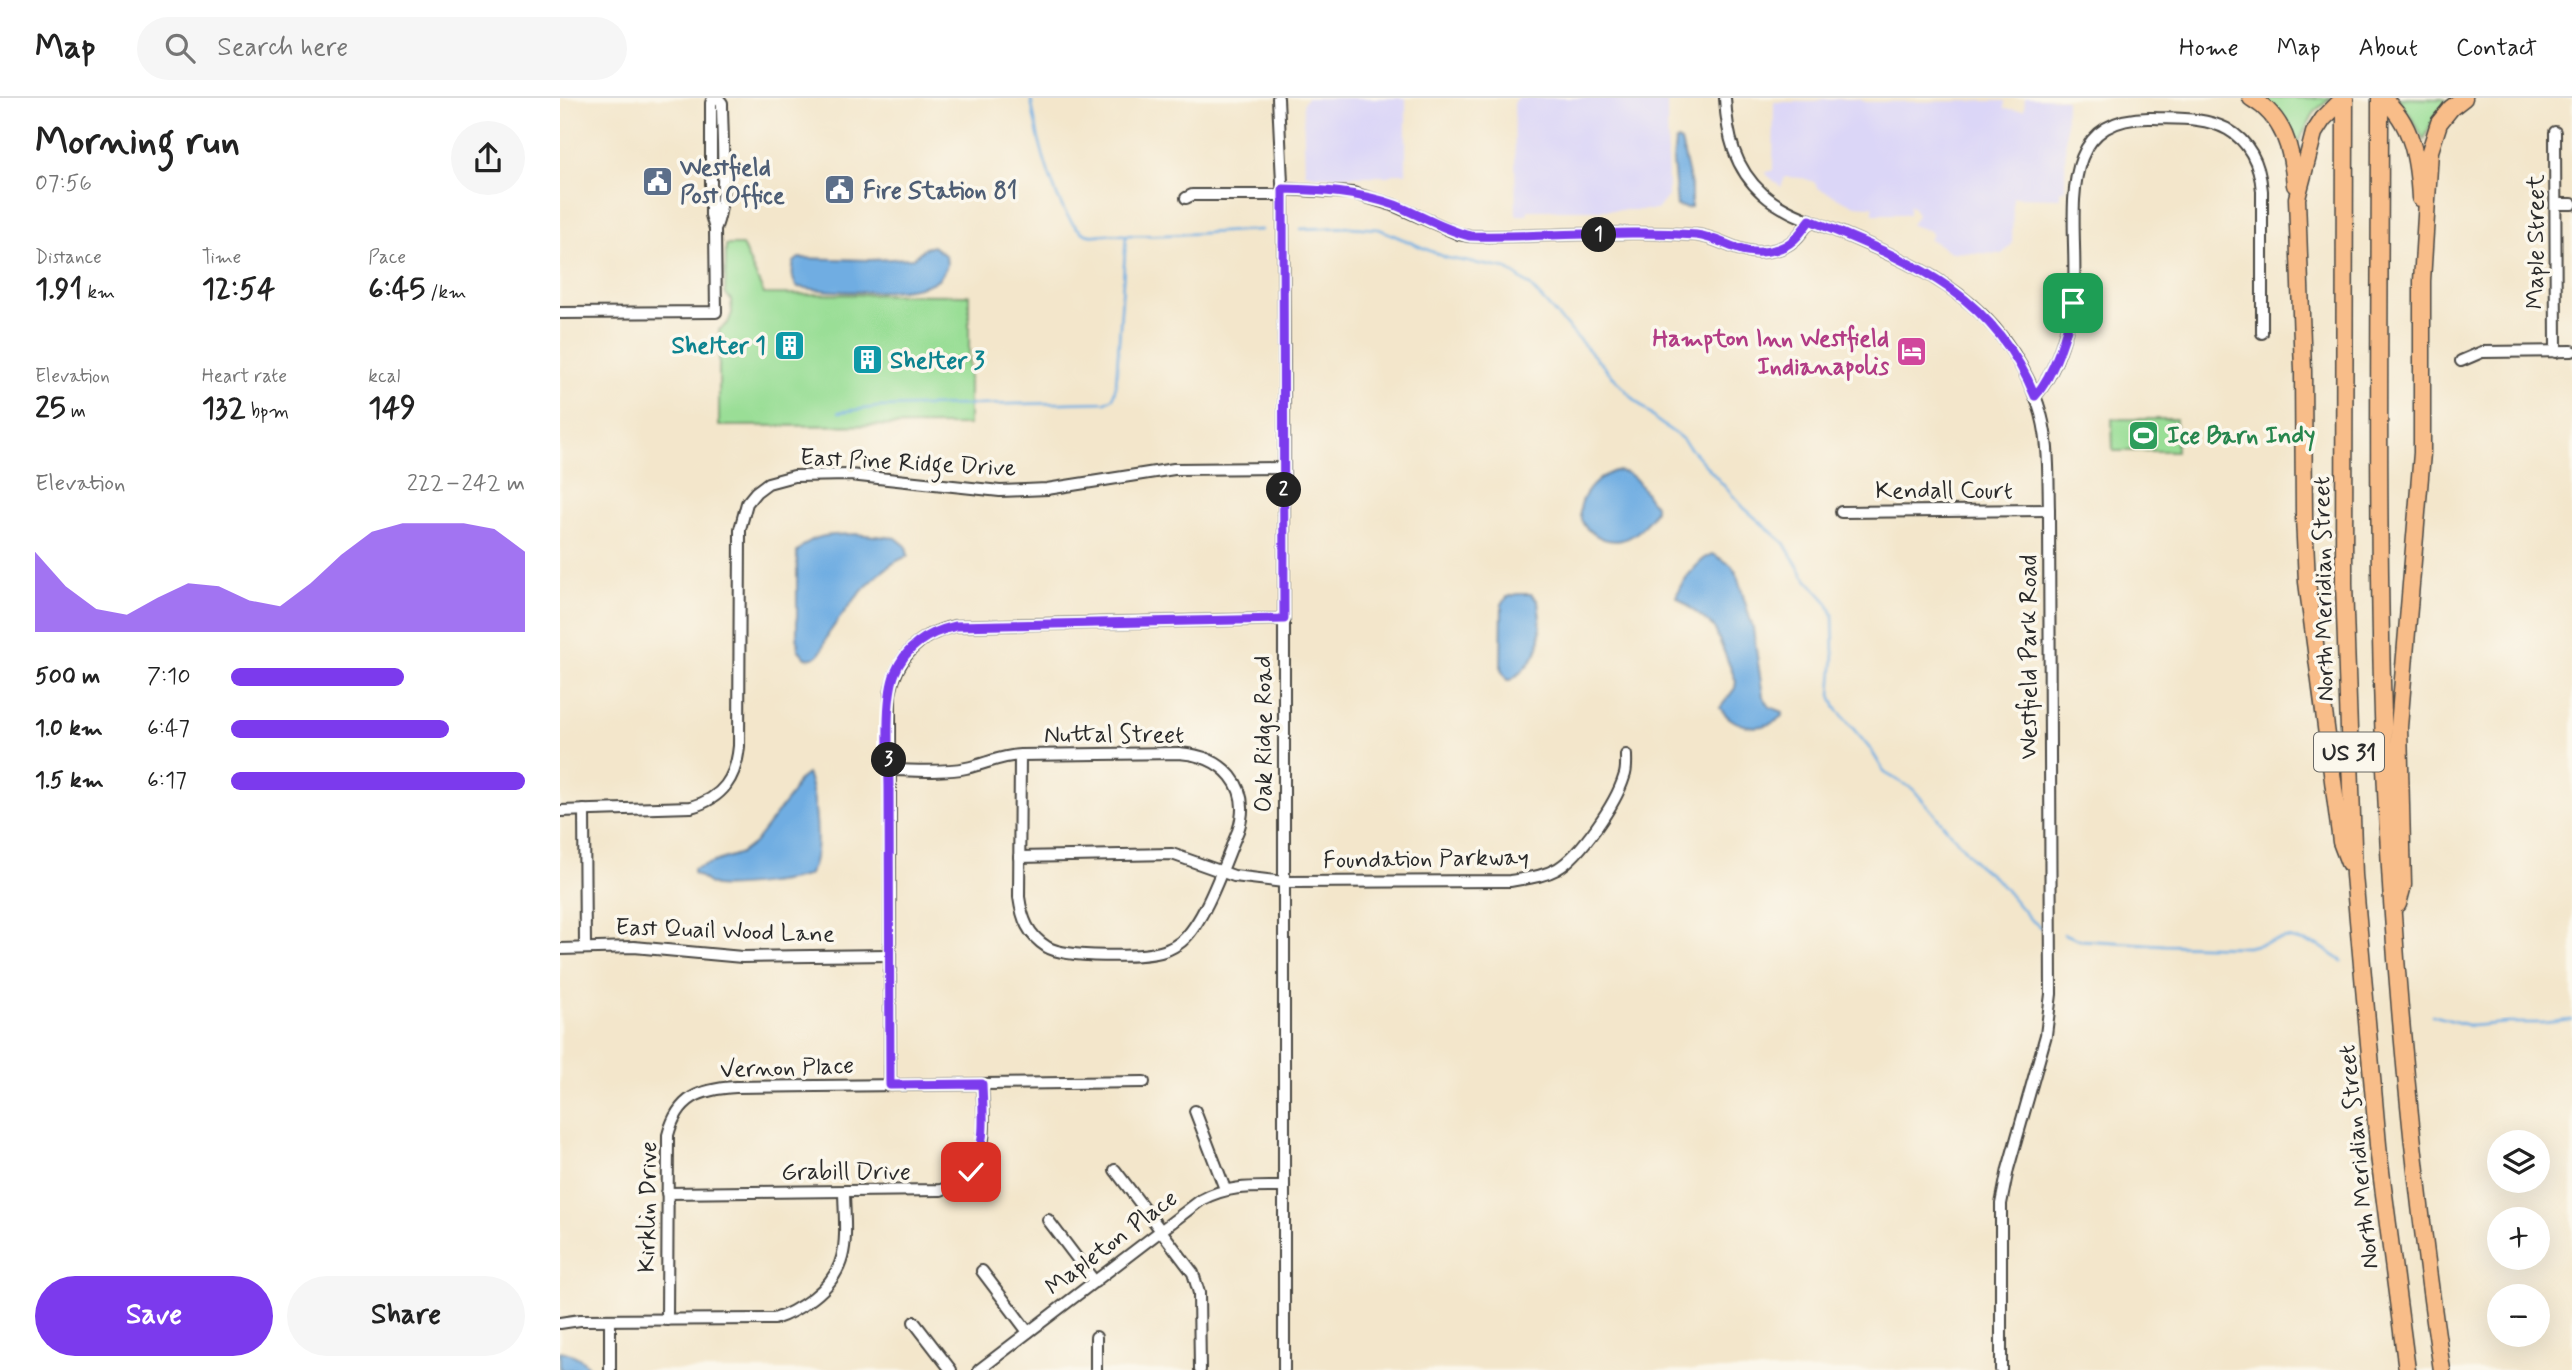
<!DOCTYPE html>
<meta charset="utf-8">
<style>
body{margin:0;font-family:Mynerve,sans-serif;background:#f6f6f6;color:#222;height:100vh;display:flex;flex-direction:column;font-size:26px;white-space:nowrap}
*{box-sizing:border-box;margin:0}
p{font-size:23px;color:#767676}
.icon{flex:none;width:38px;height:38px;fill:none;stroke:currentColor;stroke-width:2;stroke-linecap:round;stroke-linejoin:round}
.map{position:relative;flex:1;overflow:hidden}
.drawer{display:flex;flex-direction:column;background:#fff;width:560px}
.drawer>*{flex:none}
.fabs{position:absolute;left:1927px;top:1032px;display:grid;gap:14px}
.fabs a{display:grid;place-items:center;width:63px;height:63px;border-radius:50%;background:#fff;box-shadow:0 7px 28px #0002;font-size:35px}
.pin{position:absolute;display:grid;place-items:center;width:60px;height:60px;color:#fff;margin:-30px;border-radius:14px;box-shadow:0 4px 10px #0006}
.km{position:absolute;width:35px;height:35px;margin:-18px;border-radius:50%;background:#222;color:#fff;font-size:19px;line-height:35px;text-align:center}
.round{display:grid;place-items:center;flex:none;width:74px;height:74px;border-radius:37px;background:#f6f6f6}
.overview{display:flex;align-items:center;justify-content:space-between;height:119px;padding:0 35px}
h1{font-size:38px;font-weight:700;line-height:52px}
.figures{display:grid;grid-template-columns:repeat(3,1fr);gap:10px;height:119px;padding:7px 35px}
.figures div{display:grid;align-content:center}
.figures b{font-size:30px;font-weight:700}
.figures small{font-size:19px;font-weight:400}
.figures p{font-size:19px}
.chart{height:196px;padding:14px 35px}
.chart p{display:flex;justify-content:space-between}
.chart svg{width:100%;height:126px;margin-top:7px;fill:#7c3aed;opacity:.7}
.cta{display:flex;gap:14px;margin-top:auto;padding:14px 35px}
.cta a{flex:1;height:80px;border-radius:42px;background:#7c3aed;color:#fff;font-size:28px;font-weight:700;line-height:80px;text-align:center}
.cta a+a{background:#f6f6f6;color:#222}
ul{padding:0 35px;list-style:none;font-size:23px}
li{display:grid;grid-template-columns:112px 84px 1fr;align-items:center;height:52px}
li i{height:18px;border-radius:9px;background:#7c3aed}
header{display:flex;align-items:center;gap:42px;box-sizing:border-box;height:98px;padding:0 35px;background:#fff;border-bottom:2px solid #e0e0e0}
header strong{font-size:33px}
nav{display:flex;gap:38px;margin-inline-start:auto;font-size:24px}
.search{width:490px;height:63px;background:#f6f6f6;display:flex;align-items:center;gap:18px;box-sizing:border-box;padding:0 24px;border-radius:38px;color:#767676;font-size:26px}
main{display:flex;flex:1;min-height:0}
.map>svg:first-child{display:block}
.built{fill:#dbd6f7}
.green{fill:#9ade96;stroke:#628460;stroke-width:2}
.water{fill:#70ade2;stroke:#4e6c86;stroke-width:2}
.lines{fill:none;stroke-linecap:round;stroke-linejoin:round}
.stream{stroke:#70ade2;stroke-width:2.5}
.minor-casing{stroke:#494743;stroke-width:14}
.highway-casing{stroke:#494743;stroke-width:19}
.minor{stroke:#fff;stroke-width:10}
.highway{stroke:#f8bd89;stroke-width:16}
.route-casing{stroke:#fff;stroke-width:14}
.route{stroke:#7c3aed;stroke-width:9}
.labels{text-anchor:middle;stroke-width:7;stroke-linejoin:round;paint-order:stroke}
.shield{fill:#fbf7ec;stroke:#696865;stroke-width:2}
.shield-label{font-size:23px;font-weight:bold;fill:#2b2b2b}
.service-label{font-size:24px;font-weight:bold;fill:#4e5e75;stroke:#fbf7ec;text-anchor:start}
.street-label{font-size:24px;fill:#2b2b2b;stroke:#fbf7ec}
.hotel-label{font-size:24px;font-weight:bold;fill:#b23c85;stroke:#fbf7ec;text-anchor:end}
.culture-label{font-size:24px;font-weight:bold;fill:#0d838f;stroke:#fbf7ec;text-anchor:end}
.leisure-label{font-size:24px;font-weight:bold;fill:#27864d;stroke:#fbf7ec;text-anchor:start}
</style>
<header>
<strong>Map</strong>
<div class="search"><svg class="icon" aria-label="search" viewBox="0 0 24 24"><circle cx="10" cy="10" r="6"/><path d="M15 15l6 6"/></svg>Search here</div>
<nav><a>Home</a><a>Map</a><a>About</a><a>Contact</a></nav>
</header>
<main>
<section class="drawer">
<div class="overview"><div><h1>Morning run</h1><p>07:56</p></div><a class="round"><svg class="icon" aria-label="share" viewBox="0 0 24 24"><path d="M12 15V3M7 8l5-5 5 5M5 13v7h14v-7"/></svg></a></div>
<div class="figures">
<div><p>Distance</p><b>1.91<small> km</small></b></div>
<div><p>Time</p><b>12:54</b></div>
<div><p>Pace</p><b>6:45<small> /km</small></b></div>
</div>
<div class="figures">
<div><p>Elevation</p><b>25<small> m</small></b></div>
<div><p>Heart rate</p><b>132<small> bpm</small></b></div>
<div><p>kcal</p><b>149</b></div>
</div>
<div class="chart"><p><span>Elevation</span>222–242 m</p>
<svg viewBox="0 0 160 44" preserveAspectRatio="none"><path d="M0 44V16L10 28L20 36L30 38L40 32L50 27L60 28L70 33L80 35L90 27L100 17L110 9L120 6L130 6L140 6L150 8L160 16V44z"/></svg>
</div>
<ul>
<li><b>500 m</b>7:10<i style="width:59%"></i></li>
<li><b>1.0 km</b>6:47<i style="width:74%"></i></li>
<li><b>1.5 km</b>6:17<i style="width:100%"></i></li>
</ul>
<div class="cta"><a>Save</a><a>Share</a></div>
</section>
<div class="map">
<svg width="2012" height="1272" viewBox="0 0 2012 1272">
<rect width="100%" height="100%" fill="#fbf7ec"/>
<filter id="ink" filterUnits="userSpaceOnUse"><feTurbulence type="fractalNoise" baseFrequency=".0143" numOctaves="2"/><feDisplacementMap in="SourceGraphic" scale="14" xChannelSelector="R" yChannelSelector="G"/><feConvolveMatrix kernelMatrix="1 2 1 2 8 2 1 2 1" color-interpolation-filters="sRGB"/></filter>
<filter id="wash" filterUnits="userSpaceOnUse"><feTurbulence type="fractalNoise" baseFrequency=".00686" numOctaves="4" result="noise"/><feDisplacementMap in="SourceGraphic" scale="28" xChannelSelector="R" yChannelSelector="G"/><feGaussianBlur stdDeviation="1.57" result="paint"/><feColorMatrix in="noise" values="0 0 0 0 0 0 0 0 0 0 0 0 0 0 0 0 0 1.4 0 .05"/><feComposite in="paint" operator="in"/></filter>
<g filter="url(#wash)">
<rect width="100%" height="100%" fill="#f3e6cb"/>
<g class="built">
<path d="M747 0H846V75H836L828 78H758L745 75 743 5Z"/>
<path d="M958 0H1101L1107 4 1108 98 1097 112H968L967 117H956L954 3Z"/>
<path d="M1465 0 1506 1 1505 92H1500V100L1453 99 1452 146 1442 156 1391 154 1369 141 1372 137 1370 133 1351 127 1357 117 1353 109 1349 108V116H1313V108L1293 107 1258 90 1254 84 1243 80 1225 79 1221 89 1205 75 1213 72 1214 4H1253L1263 1H1299L1305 4 1445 3V11L1464 12Z"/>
</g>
<g class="green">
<path d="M1700 0H1771L1755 13 1736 49Z"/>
<path d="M1839 0 1883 1 1887 3 1874 19 1864 42 1849 15 1834 2Z"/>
<path d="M166 147H182L204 196 409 197V327L159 328V232L168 225 172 215 171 202 165 195Z"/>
<path d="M1552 321H1616V353H1553Z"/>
</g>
<g class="water">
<path d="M1117 42 1121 44 1131 87V109L1128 110 1117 108 1113 63 1115 44Z"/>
<path d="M373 148 386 158 387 167C385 172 382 177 378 181 356 199 266 194 238 189 231 182 232 173 234 164L239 160 310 162 353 160 365 150Z"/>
<path d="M1055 373C1076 373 1080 388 1090 402 1094 407 1095 404 1095 411 1094 416 1090 421 1086 425 1072 444 1051 449 1031 434 1004 414 1032 380 1055 373Z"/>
<path d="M295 436 336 440 346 448 348 458C319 468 286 510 269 535 265 541 264 549 260 555 256 560 251 561 246 560L238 551 237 540V454C252 435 273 437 295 436Z"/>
<path d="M1153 456 1171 467 1176 474 1193 531 1203 598 1210 609 1223 614V618C1203 635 1175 631 1160 610L1175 590 1176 583 1154 529 1117 499C1117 487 1142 459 1153 456Z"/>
<path d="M957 496H971L978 503C983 542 983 558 951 582H947L941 572 942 506 947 499Z"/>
<path d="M247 676C256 696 263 759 248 777 234 783 166 792 152 787 145 784 141 778 133 775V771L181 755 194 745 231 697 238 683Z"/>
<path d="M0 1253C12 1255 25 1261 30 1272H0Z"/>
</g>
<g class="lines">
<g class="stream">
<path d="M471 1C476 33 495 122 526 136 533 139 539 136 547 136 598 140 650 134 701 132"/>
<path d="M741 131 790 129 819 131 887 160 947 171 969 187 1069 296 1096 322 1121 340 1184 410 1224 445 1243 477 1268 505 1273 517 1274 556 1271 597 1276 610 1311 652 1325 675 1353 691 1417 766 1440 785 1470 821 1482 830"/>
<path d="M279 314 319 309 546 304 553 300 556 287 566 138"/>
<path d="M1504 836 1520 842 1604 847 1687 849 1727 840 1758 847 1782 863"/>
<path d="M1872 917 1911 928 1946 925H1983L2012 922"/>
</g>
</g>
</g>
<g filter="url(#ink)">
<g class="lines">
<defs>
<g id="minor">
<path d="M718 0 723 106 724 264V1272"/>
<path d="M1165 0C1167 37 1174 70 1203 96 1224 115 1253 123 1279 134 1369 172 1443 206 1478 306 1490 340 1488 377 1489 412L1491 896 1486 937 1448 1071 1441 1106V1272"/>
<path d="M1995 34 1996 254"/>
<path d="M723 91 793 95 833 107 899 136 910 138C985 140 1061 131 1136 137 1165 140 1180 161 1214 152 1232 148 1240 137 1250 122"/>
<path d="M626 100 632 97H723"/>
<path d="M1996 106H2012"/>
<path d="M155 131C168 103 162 38 162 5L158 0"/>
<path d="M0 215 156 214 155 131 151 117V5L153 0"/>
<path d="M1901 263 1922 254 2012 253"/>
<path d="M1475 298C1497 274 1512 222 1514 189 1518 122 1491 17 1593 20 1618 21 1644 19 1667 31 1690 44 1700 67 1702 93V235"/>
<path d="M1281 414 1489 412"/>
<path d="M329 672C354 672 382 675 406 670 425 666 440 658 460 657L619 655C663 658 693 688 678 733 665 763 646 822 622 843 617 847 610 851 604 853 583 860 505 860 487 849 468 837 462 821 459 799L460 657"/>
<path d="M24 712 25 849"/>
<path d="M0 713 131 709C163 700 176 680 179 648L180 431 187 405 196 394 208 385 234 378 290 377 440 393 487 391 614 371 724 370"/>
<path d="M459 759 612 756 674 778 724 784 950 783C967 780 982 779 997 771 1021 757 1056 705 1064 679 1067 672 1066 664 1066 657"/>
<path d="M0 851 74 849 182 859 329 857"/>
<path d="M330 987V596C337 559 359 536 395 528L724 521"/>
<path d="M635 1013 665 1091"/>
<path d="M555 1072 633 1175 639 1195 640 1272"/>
<path d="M107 1095 381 1092C433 1073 424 1032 422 986"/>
<path d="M488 1122 535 1184"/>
<path d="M422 1173 468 1234"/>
<path d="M50 1222V1272"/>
<path d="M107 1222 108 1037C118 999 140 991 176 989L584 984"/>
<path d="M354 1224 391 1272"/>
<path d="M0 1225 20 1222 214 1221C228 1217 241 1209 253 1200 292 1170 285 1139 284 1094"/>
<path d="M536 1239V1272"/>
<path d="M419 1272 641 1102C668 1087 694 1089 724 1089"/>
</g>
<g id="highway">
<path d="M1691 0C1724 19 1732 51 1735 87"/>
<path d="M1784 0 1763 21 1754 35 1737 100 1743 273 1744 419 1747 484 1781 744 1789 765"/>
<path d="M1785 0 1784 486 1794 777 1819 1058 1847 1272"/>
<path d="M1820 0C1820 194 1817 389 1822 583 1828 813 1848 1044 1882 1272"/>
<path d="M1822 0C1853 24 1858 64 1860 100"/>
<path d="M1838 806 1843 787 1839 629 1862 355V183L1870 53 1879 25 1891 10 1904 0"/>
</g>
</defs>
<use href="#minor" class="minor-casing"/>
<use href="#highway" class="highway-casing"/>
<use href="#minor" class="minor"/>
<use href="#highway" class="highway"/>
</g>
</g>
<g class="lines" filter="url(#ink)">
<defs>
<path id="route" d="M411 1074C427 1046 423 1017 422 986L330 987C329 889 329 791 329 692 329 661 324 603 335 575 346 548 369 534 396 528L724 521 723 91C761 92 798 94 835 107 860 117 884 132 910 138 984 140 1063 131 1136 137 1165 140 1180 161 1214 152 1232 148 1240 136 1250 122 1348 163 1432 192 1475 298 1494 277 1508 233 1513 205"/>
</defs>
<use href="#route" class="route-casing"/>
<use href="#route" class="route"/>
</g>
<defs>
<symbol id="civic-square" viewBox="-11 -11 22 22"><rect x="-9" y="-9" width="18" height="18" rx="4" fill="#5c6f8a" stroke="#fbf7ec"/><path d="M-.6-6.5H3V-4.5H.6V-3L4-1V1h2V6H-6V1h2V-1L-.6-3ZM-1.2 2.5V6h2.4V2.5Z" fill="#fff"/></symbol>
<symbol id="building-square" viewBox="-11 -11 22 22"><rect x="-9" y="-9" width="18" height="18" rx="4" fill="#0f9aa8" stroke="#fbf7ec"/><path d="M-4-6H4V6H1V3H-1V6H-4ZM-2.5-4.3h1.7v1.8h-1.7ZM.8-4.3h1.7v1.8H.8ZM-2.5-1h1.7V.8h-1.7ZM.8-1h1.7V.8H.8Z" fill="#fff"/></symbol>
<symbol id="hotel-square" viewBox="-11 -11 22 22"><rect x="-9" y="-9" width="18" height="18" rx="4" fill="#d1479c" stroke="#fbf7ec"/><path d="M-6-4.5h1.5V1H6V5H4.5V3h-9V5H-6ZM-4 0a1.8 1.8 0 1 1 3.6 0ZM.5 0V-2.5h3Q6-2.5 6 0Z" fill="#fff"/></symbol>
<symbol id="stadium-square" viewBox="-11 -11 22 22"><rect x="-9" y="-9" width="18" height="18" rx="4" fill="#2e9e5b" stroke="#fbf7ec"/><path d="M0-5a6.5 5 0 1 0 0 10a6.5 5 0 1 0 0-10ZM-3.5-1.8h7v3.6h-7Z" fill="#fff"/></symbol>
</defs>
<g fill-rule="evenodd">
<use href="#civic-square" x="80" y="66" width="35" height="35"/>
<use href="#civic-square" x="262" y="74" width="35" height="35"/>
<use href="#building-square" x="212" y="230" width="35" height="35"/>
<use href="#hotel-square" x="1334" y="236" width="35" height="35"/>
<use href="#building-square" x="290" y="244" width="35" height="35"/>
<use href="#stadium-square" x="1566" y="320" width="35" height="35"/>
</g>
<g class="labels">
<rect class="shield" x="1754" y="634.5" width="70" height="39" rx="5"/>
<g class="shield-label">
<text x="1789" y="662">US 31</text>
</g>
<g class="service-label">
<text x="120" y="77">Westfield<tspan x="120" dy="28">Post Office</tspan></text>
<text x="303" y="100">Fire Station 81</text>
</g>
<g class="street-label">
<text transform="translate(1975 144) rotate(-90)" y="8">Maple Street</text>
<text transform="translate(348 364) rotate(3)" y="8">East Pine Ridge Drive</text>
<text x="1384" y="400">Kendall Court</text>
<text transform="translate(1763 491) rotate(-91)" y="8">North Meridian Street</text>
<text transform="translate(1468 559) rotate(-90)" y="8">Westfield Park Road</text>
<text x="554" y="644">Nuttal Street</text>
<text transform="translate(703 636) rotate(-90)" y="8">Oak Ridge Road</text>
<text transform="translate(866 760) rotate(-1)" y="8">Foundation Parkway</text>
<text transform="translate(165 832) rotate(2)" y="8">East Quail Wood Lane</text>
<text transform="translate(227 969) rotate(-2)" y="8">Vernon Place</text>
<text transform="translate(1798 1059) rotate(-96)" y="8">North Meridian Street</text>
<text x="286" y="1081">Grabill Drive</text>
<text transform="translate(87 1109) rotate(-89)" y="8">Kirklin Drive</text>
<text transform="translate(551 1144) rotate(-37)" y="8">Mapleton Place</text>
</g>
<g class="hotel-label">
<text x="1329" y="248">Hampton Inn Westfield<tspan x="1329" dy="28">Indianapolis</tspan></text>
</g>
<g class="culture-label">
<text x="206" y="255">Shelter 1</text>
<text x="330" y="270" text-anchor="start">Shelter 3</text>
</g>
<g class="leisure-label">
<text x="1607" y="345">Ice Barn Indy</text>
</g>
</g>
</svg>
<div class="fabs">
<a><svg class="icon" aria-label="layers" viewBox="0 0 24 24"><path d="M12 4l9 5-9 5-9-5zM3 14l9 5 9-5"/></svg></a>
<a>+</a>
<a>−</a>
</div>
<div class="pin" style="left:1513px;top:205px;background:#1e9e55"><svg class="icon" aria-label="arrive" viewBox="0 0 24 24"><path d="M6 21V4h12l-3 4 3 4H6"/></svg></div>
<div class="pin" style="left:411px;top:1074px;background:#d93025"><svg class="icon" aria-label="check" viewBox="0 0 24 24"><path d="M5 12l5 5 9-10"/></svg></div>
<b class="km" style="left:1039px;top:137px">1</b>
<b class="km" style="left:724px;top:392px">2</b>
<b class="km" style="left:329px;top:662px">3</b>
</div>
</main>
